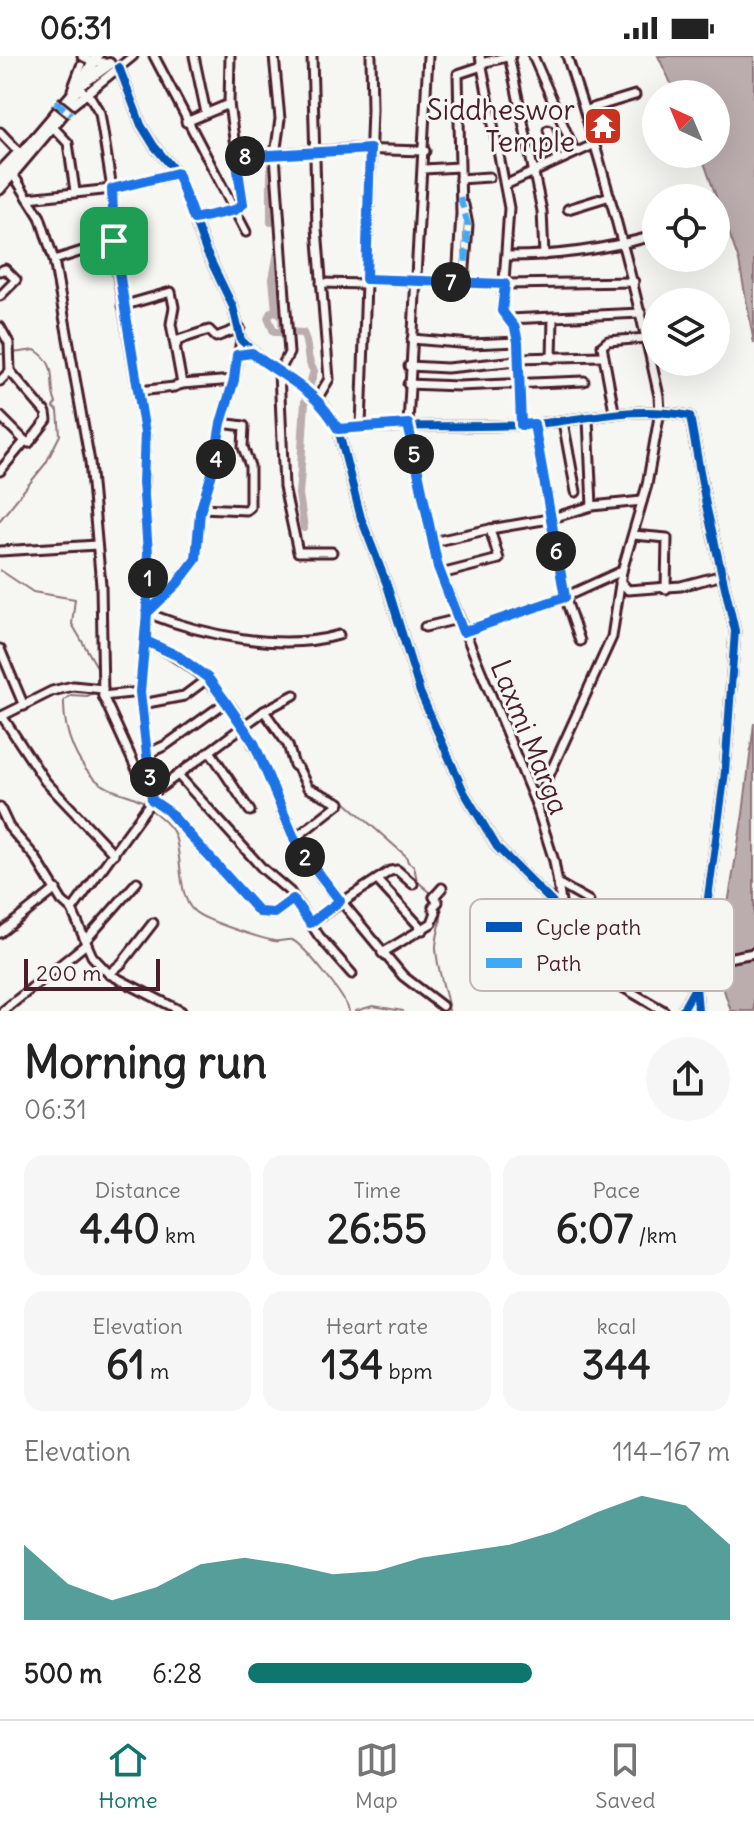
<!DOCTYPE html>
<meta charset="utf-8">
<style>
body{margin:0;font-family:Delius,sans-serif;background:#f6f6f6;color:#222;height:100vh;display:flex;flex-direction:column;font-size:30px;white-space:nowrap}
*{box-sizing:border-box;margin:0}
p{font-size:26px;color:#767676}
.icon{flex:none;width:44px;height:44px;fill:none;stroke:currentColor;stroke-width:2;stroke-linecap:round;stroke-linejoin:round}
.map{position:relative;height:955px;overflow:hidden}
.details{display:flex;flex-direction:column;background:#fff;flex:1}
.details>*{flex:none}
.needle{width:52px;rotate:316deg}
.tools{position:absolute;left:642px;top:24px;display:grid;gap:16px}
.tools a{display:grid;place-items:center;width:88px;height:88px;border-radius:50%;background:#fff;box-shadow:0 8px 32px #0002;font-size:40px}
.scale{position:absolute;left:24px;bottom:20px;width:136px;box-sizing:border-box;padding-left:8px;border:4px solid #4a1f2b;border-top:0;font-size:22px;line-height:28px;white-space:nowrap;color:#4a1f2b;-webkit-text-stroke:6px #f6f6f2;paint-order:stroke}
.pin{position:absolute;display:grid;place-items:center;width:68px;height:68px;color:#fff;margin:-34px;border-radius:16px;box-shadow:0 4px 12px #0006}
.km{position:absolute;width:40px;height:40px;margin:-20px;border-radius:50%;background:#222;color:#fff;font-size:22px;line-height:40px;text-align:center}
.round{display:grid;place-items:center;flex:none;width:84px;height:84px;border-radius:42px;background:#f6f6f6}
.summary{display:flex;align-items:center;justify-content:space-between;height:136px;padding:0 24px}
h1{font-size:44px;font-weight:700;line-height:60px}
.figures{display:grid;grid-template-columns:repeat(3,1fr);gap:12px;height:136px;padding:8px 24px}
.figures div{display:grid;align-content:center;border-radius:20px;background:#f6f6f6;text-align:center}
.figures b{font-size:40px;font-weight:700}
.figures small{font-size:22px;font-weight:400}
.figures p{font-size:22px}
.chart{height:224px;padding:16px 24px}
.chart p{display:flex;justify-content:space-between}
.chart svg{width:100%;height:144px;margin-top:8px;fill:#0f766e;opacity:.7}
ul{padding:0 24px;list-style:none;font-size:26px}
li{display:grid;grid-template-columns:128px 96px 1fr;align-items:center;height:60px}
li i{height:20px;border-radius:10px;background:#0f766e}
.status{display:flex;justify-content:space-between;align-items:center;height:56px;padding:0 40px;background:#fff;direction:ltr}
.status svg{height:22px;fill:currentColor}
.tab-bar{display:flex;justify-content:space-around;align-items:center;height:112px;border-top:2px solid #e0e0e0;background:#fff;font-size:22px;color:#767676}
.tab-bar a{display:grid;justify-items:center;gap:4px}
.tab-bar .active{color:#0f766e}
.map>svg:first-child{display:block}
.water{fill:#bbadae;stroke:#8e747a;stroke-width:2}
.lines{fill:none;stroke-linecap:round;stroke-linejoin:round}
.stream{stroke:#8e747a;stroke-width:2}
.river{stroke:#bbadae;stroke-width:8}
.minor-casing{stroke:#4a1f2b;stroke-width:13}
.highway-casing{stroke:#4a1f2b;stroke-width:16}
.minor{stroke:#f6f6f2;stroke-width:7}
.highway{stroke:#f6f6f2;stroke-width:10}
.minor-bridge-casing{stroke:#4a1f2b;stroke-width:13;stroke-linecap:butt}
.minor-bridge{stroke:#f6f6f2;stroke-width:7}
.quiet{stroke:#3fa9f5;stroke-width:6;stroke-dasharray:12 6;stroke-linecap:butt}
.cycleway-casing{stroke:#f6f6f2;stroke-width:13}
.cycleway{stroke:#0057b8;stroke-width:8}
.route-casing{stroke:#fff;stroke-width:16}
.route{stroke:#1a73e8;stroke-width:10}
.labels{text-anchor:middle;stroke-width:6;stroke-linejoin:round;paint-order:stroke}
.poi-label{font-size:28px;fill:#4a1f2b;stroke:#f6f6f2;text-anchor:end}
.street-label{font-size:28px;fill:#4a1f2b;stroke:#f6f6f2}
.key{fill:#f6f6f2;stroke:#c2b6b6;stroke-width:2}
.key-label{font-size:22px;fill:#4a1f2b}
</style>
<div class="status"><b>06:31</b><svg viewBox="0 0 49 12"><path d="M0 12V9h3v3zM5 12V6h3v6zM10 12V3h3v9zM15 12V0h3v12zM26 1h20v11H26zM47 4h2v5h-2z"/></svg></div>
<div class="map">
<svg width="754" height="955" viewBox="0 0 754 955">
<rect width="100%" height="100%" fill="#f6f6f2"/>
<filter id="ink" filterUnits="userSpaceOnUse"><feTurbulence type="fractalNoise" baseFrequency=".0125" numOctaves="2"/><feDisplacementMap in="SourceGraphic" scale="16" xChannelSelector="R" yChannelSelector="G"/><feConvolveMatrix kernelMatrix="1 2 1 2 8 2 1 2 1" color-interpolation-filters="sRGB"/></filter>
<g filter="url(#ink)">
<g class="water">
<path d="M658 0H754V287L739 205 701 98H716V38H676Z"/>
<path d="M754 667V955H731L721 925V890L743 758Z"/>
</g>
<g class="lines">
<g class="stream">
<path d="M0 298H4"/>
<path d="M0 464 46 407 60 379 58 355 53 351 56 347C47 329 61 310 35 294L13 297"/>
<path d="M0 514 33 536 75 543 72 568 97 611 99 631"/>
<path d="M96 636 87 640 71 639 64 644C63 674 77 715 105 730 118 738 132 738 145 747"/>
<path d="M345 746 406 800 408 806 414 810 417 825 432 838"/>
<path d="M150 753C159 760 172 770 175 780 182 800 178 842 194 855 205 865 257 881 274 885 280 886 287 883 292 884 304 889 346 942 349 955"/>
<path d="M441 849C444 863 436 877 436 892 437 915 446 934 449 955"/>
<path d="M356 955 373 950 403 955"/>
</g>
<g class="river">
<path d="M271 106V166L277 164 278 173"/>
<path d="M279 191 273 223 276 255 282 259 283 276 303 277C310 291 305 303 314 315L305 345 301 409"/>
<path d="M276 255 271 256 268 262 274 276H283"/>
<path d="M301 414 299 438 304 472"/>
</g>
<defs>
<g id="minor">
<path d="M82 0 93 6H103"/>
<path d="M154 0 246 176"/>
<path d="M194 0 206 57"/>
<path d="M274 0 280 63 275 99 289 297 279 316 284 431 298 496H332"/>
<path d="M312 0 317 172 329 323 317 343"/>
<path d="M428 0 408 368 438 511 536 748 554 805 563 857"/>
<path d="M480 0 509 152 502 255 515 272 518 286 521 369"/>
<path d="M509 0 542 155 544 199"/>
<path d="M533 0 575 96"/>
<path d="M481 7 511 0"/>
<path d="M119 11 141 69 154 90 177 117 206 195 233 251 241 284 265 307 309 335 325 351 338 373 361 462 387 529 420 636 464 736 497 791 578 872 696 930 682 955"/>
<path d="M72 34 81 10"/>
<path d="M586 54 635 39"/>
<path d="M186 66 229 48"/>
<path d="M51 69 68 87 75 135"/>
<path d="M548 74 557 104"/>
<path d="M0 76 18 95"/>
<path d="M236 101 351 93 425 95"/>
<path d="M424 113 459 111"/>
<path d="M0 115 18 96"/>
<path d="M14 120 40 161 54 204"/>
<path d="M460 123 489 121"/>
<path d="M505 129 595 88"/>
<path d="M0 134 70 51 133 0"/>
<path d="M28 142 112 133 177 117"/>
<path d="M568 153 610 140"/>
<path d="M194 163 235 154 243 146 229 48 230 0"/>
<path d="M114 185 54 204 90 406 101 529 103 640 135 710 140 719 150 721"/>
<path d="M508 200C557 200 606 193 653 180"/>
<path d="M0 215 5 213 16 224 0 240"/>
<path d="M366 223 505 228 634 226"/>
<path d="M457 226 461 158 458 18 482 10"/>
<path d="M464 226 468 169 464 149"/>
<path d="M321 227 365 228"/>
<path d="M122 250 171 236 174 251 171 268 182 328"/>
<path d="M509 263 641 257"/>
<path d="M0 271 9 287 10 315 0 325"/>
<path d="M412 283 471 288 518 286"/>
<path d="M241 284 234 324 221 367 213 414 200 456 196 503 177 528 147 557C203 579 281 596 339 579"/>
<path d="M176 290 178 284 209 274 216 281 240 272"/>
<path d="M517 302 602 300"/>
<path d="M552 302 553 262"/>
<path d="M409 310 447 312 517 305"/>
<path d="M10 315 46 357 47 364 29 387 25 385"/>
<path d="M408 328 458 330 584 325"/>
<path d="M139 335 174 331 182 328 234 324"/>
<path d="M614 355 602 290 608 285 647 282"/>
<path d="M0 360 25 385 0 415"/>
<path d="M588 363 592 450"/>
<path d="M563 366 576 436"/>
<path d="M534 368 565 541 580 585"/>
<path d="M361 371 372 53 371 0"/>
<path d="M338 373C399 368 459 372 521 369 583 366 626 348 690 360L706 449 735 575 725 716 696 930 698 955"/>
<path d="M201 452 246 454 250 451V410L243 391 244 370 221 367"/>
<path d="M490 473 549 463 592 450 642 445"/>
<path d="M633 479 667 482 666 533"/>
<path d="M433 486 490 473 499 503 441 518"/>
<path d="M0 495 97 489"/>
<path d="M620 525 628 534 681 530 723 519"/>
<path d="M425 571 458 563"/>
<path d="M463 576 565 541 622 515"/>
<path d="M146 585C214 617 242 656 270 725 282 752 291 780 307 804L403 920 442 950"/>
<path d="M0 593 24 650"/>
<path d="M103 640 140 636"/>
<path d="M142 648 184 640 208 622"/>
<path d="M264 655 288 689 294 709 298 712 308 732 340 747 294 783"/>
<path d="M2 660 45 725 114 798"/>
<path d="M0 661 52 635 73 630 103 633"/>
<path d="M210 695 250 755"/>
<path d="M149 697 166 689 226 646"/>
<path d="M179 720 262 812 290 836 319 880 352 918"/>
<path d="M152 738 264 655 294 639"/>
<path d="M152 744 168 755 259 856 274 857 293 843"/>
<path d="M536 748 612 581 622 515 647 429 660 355 659 340C634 225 604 112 567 0"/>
<path d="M0 752 9 771 35 801 62 845 72 854 92 900 109 918 181 955"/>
<path d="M377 824 423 874"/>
<path d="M559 828 589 845"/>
<path d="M72 854 152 744 140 636 147 557 148 497 143 426 145 377 114 196 112 133 100 57 91 42 79 32"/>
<path d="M310 867 390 815 397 814 413 828"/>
<path d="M0 877 56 833"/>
<path d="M85 885 137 826"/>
<path d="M382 897 432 867 436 856 433 851 438 846 434 841 442 832"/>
<path d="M700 900 722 903 754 897"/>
<path d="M575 909 588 911 664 955"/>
<path d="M109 918 122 907 153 867"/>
<path d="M3 955 85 889"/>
</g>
<g id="highway">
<path d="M84 26 109 8"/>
<path d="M0 124 80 30 97 0"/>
</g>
</defs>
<use href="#minor" class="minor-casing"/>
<use href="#highway" class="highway-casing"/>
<use href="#minor" class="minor"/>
<use href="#highway" class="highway"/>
<defs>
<path id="minor-bridge" d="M55 45 71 58"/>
</defs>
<use href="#minor-bridge" class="minor-bridge-casing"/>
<use href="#minor-bridge" class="minor-bridge"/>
<g class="quiet">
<path d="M55 45 71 58"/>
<path d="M460 141 468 169 464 226"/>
</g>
<defs>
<g id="cycleway">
<path d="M119 11 141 69 154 90 177 117 206 195 233 251 241 284 265 307 309 335 325 351 338 373 361 462 387 529 420 636 464 736 497 791 578 872 696 930 682 955"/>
<path d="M338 373C399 368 459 372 521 369 583 366 626 348 690 360L706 449 735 575 725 716 696 930 698 955"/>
</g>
</defs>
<use href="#cycleway" class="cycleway-casing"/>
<use href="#cycleway" class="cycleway"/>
</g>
</g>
<g class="lines" filter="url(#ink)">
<defs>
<path id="route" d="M114 185 145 377 143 426 148 497 146 585 178 600 208 622 226 646 254 687 297 789 340 845 310 867 293 843 274 857 259 856 168 755 152 744 140 636 147 557 177 528 196 503 200 456 213 414 221 367 234 324 237 299 252 297C288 325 314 331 338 373L408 368 438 511 463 576 565 541 534 368 521 369 518 286 515 272 502 255 505 228 366 223 370 93 236 101 243 148 235 154 194 163 177 117 112 133 114 185"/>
</defs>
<use href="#route" class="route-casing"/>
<use href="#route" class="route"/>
</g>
<defs>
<symbol id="temple-square" viewBox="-11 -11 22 22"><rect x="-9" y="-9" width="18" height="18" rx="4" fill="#c8321e" stroke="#f6f6f2"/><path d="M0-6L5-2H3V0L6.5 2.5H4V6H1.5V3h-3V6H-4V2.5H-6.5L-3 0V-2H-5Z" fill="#fff"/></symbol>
</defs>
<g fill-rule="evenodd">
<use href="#temple-square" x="581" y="48" width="44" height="44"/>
</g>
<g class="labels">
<g class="poi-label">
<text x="575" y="64">Siddheswor<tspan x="575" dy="32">Temple</tspan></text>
</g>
<g class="street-label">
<text transform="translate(530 681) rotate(68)" y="10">Laxmi Marga</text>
</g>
</g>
<rect x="470" y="843" width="264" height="92" rx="12" class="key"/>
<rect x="486" y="866" width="36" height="10" fill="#0057b8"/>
<rect x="486" y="902" width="36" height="10" fill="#3fa9f5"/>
<g class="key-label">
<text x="536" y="879">Cycle path</text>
<text x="536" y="915">Path</text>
</g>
</svg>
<div class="tools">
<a><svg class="needle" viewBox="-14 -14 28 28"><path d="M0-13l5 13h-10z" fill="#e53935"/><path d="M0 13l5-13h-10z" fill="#767676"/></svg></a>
<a><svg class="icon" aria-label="locate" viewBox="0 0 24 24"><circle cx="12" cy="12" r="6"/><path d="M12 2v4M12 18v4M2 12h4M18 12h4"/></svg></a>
<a><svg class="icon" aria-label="layers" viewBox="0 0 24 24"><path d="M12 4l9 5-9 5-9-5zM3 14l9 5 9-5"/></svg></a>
</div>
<div class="scale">200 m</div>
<div class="pin" style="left:114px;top:185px;background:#1e9e55"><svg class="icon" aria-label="arrive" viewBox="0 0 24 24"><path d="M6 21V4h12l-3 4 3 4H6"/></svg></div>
<b class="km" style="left:148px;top:522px">1</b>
<b class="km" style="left:305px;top:801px">2</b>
<b class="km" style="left:150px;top:721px">3</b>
<b class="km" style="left:216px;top:403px">4</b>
<b class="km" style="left:414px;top:398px">5</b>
<b class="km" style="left:556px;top:495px">6</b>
<b class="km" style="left:451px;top:226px">7</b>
<b class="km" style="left:245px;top:100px">8</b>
</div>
<section class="details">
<div class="summary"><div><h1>Morning run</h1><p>06:31</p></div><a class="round"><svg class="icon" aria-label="share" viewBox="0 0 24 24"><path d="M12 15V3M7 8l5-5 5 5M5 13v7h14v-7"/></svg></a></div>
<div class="figures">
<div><p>Distance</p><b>4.40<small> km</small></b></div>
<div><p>Time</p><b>26:55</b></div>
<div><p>Pace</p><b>6:07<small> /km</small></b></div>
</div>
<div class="figures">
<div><p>Elevation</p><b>61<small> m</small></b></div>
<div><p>Heart rate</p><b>134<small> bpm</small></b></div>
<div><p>kcal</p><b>344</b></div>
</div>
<div class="chart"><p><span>Elevation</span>114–167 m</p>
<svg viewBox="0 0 160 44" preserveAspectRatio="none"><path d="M0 44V21L10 33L20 38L30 34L40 27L50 25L60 27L70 30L80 29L90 25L100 23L110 21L120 17L130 11L140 6L150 9L160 21V44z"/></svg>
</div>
<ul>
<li><b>500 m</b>6:28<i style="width:59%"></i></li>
</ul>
</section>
<nav class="tab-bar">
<a class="active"><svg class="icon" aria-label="home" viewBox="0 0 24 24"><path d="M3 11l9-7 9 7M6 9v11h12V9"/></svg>Home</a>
<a><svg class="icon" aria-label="map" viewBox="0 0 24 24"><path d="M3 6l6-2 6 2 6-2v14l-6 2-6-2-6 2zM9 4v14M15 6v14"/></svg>Map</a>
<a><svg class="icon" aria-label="saved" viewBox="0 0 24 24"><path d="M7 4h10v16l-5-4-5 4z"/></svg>Saved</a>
</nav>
